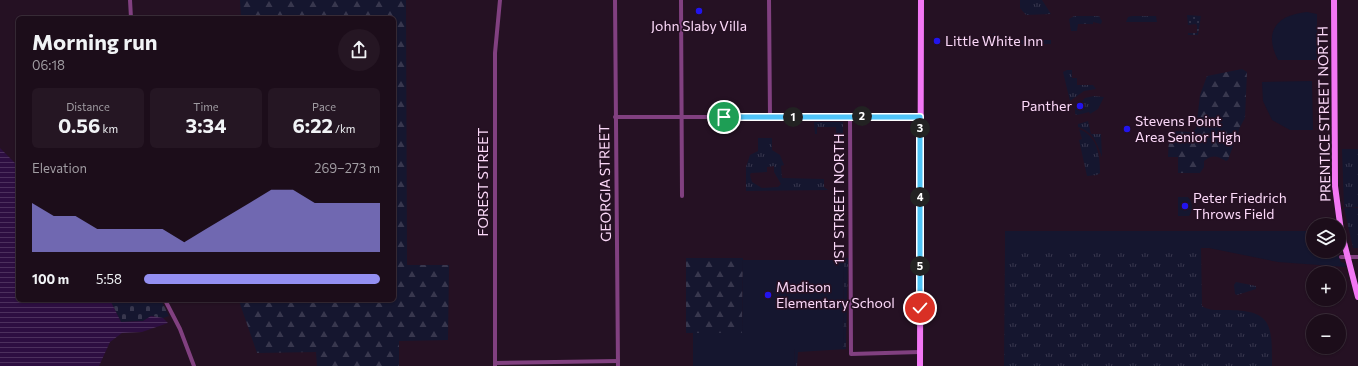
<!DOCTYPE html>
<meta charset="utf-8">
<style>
body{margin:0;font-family:Commissioner,sans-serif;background:#251623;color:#f1f3f6;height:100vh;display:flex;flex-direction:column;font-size:15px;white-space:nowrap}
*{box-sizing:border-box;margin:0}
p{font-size:13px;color:#a09ca2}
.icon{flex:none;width:22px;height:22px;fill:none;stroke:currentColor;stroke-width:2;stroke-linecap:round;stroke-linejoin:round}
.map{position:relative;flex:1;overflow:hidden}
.details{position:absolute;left:16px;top:16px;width:380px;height:286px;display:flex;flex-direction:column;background:#1c0d1a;border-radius:6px;box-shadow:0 1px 3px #0004,0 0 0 1px #3a2d39}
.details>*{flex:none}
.controls{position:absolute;left:1306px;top:218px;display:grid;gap:8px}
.controls a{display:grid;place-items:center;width:40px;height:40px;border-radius:50%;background:#1c0d1a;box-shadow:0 1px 3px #0004,0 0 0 1px #3a2d39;font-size:20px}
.pin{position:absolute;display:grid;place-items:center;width:34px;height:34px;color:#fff;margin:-17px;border:2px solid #fff;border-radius:50%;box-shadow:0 1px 4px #0007}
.km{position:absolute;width:20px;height:20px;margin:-10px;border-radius:50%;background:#222;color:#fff;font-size:11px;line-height:20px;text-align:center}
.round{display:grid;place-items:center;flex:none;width:42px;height:42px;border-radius:21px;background:#251623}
.overview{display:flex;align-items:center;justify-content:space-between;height:68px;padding:0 16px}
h1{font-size:22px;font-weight:700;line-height:30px}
.figures{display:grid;grid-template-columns:repeat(3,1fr);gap:6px;height:68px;padding:4px 16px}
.figures div{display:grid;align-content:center;border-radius:6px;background:#251623;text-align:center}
.figures b{font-size:20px;font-weight:700}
.figures small{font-size:11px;font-weight:400}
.figures p{font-size:11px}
.chart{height:112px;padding:8px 16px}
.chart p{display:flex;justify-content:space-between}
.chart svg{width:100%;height:72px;margin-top:4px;fill:#948ff2;opacity:.7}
ul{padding:0 16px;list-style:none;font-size:13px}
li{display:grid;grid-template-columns:64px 48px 1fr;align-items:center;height:30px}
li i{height:10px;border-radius:5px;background:#948ff2}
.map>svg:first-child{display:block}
.grass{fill:url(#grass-tufts);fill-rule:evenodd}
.forest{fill:url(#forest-firs)}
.cemetery{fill:url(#cemetery-stones)}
.park{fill:#15162f}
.garden{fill:url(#garden-dots)}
.water{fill:url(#water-rules)}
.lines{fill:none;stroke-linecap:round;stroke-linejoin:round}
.street{stroke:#814080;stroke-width:4}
.secondary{stroke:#f377f4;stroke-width:6}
.route-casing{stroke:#fff;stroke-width:8}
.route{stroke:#4fc3f7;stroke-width:5}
.poi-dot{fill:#2214ed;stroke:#251123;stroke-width:1.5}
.labels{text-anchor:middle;stroke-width:3.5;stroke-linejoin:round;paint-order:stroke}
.poi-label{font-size:14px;fill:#fcd9f9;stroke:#251123;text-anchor:start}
.street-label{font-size:14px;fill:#fcd9f9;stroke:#251123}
</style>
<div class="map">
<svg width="1358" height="366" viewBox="0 0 1358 366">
<defs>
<pattern id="grass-tufts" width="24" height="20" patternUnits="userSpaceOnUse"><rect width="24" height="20" fill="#15162f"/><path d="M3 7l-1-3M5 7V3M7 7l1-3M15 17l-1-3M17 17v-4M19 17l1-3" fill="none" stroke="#38374e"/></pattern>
<pattern id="forest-firs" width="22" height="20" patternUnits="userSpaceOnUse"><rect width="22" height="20" fill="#15162f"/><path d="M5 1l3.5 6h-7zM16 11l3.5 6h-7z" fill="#38374e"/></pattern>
<pattern id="cemetery-stones" width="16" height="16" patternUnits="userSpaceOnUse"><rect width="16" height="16" fill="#15162f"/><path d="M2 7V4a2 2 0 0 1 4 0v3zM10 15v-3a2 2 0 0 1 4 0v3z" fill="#38374e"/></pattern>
<pattern id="garden-dots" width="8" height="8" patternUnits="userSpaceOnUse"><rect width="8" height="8" fill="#15162f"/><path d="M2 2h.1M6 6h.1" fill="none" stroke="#38374e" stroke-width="1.8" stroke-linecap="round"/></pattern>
<pattern id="water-rules" width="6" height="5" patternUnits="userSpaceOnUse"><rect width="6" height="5" fill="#2d0e41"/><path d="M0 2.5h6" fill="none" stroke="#4c305d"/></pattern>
</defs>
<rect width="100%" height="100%" fill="#251123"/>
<g class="grass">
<path d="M1020 0H1042L1051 14 1026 15 1020 8Z"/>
<path d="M1074 16H1099L1102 21 1101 24 1093 22V24H1078L1077 31H1071L1069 19Z"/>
<path d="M1132 16H1156L1157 22H1126L1128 17Z"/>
<path d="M993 33 1004 40H1051V44H994Z"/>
<path d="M1067 70H1072V78H1077V85H1093L1096 89 1084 91 1070 101 1063 72Z"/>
<path d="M1094 96 1104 97 1098 109 1090 114 1089 112 1077 115 1075 114V108L1085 98Z"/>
<path d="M1088 121 1091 134H1101L1102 157C1097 144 1094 132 1078 127V124Z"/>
<path d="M814 122H843V139H836V127H817V134H815Z"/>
<path d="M1079 129C1098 136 1100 156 1100 173L1097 175 1087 176 1079 140 1082 139Z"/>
<path d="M758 138H772V150L780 155 784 165 781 166 782 178 824 179V187L828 190 746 191V167L750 155 758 151ZM774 166V172L781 184 778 187 762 188 752 182 750 175 751 173 767 172V167Z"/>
<path d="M1342 149H1358V207H1344Z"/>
<path d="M1350 207 1358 208V248H1353L1344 208Z"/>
<path d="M1005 248H1201L1202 306C1210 311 1217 310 1226 310 1273 310 1272 325 1272 366H1004Z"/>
<path d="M844 258H848L846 349 798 352 797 366H795L794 348 843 349Z"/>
<path d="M1236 282 1256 286V289L1237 295 1235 294 1234 285Z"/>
</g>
<g class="forest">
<path d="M240 0H406L407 265H449L448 340 399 341V366H317L316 352 257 353 239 301 165 300H394V18H241Z"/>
<path d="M1242 69 1247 72 1245 118 1240 127 1228 160 1226 161C1218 156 1212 154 1204 161V167L1200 173H1178V157H1168L1169 136 1173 131 1190 132 1196 129 1200 95 1207 76Z"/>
<path d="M686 258H743L742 333H686Z"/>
</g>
<path class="cemetery" d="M110 300H161L169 316 163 318 151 316 143 321 121 322Z"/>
<g class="park">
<path d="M1307 12 1317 14V60H1278C1263 31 1277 15 1307 12Z"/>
<path d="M1312 81 1313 130H1290L1272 120 1263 101 1262 82Z"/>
<path d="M1178 197H1188C1193 203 1193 210 1189 216H1178Z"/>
<path d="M1005 231H1313V251H1339V242V252L1337 253 1341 262 1345 263 1346 267 1278 262 1209 248H1005Z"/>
<path d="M743 260H844L843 349H794L795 366H693V333H742Z"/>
</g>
<path class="garden" d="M1187 15 1201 16 1198 35H1188V33H1197V26L1196 24 1188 25Z"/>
<path class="water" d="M0 148 18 166V300H110L121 322 143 321 151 316 163 318 168 323 142 332 122 333 110 342 99 366H0Z"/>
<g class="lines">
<g class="street">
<path d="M130 0 131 18"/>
<path d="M615 0 618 366"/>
<path d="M681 0 682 196"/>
<path d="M769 0 770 117"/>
<path d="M615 117H919"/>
<path d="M850 117 851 354 920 352"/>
<path d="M1341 257H1358"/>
<path d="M165 300 180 329 194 366"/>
<path d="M495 363 618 361"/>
<path d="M495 366V53L500 0"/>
</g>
<g class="secondary">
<path d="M1334 0 1335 186 1341 231 1358 297"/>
<path d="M920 366 921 0"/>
</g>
</g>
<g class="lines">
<defs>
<path id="route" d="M724 117H920V308"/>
</defs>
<use href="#route" class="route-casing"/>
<use href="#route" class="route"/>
</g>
<g class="poi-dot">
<circle cx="699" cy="11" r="4"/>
<circle cx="937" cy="41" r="4"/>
<circle cx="1080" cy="106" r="4"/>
<circle cx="1127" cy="129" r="4"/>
<circle cx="1185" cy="206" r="4"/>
<circle cx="768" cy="295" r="4"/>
</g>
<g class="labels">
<g class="poi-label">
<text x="699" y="31" text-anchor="middle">John Slaby Villa</text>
<text x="945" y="46">Little White Inn</text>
<text x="1072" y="111" text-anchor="end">Panther</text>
<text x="1135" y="126">Stevens Point<tspan x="1135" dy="16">Area Senior High</tspan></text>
<text x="1193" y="203">Peter Friedrich<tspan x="1193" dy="16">Throws Field</tspan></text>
<text x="776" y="292">Madison<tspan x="776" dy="16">Elementary School</tspan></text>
</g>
<g class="street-label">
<text transform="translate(1324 114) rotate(-91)" y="5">PRENTICE STREET NORTH</text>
<text transform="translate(483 182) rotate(-90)" y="5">FOREST STREET</text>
<text transform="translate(605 183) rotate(-91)" y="5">GEORGIA STREET</text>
<text transform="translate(839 199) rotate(-90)" y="5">1ST STREET NORTH</text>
</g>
</g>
</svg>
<div class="controls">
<a><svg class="icon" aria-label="layers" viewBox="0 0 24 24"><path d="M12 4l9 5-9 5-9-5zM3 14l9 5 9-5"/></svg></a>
<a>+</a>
<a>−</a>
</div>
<div class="pin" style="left:724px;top:117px;background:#1e9e55"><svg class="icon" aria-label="arrive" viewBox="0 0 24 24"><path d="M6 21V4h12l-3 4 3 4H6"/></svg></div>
<div class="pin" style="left:920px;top:308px;background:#d93025"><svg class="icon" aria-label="check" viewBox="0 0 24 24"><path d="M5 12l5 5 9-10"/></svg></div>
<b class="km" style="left:793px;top:117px">1</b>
<b class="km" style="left:862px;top:116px">2</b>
<b class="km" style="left:920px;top:128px">3</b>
<b class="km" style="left:920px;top:197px">4</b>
<b class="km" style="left:920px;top:266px">5</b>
<section class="details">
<div class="overview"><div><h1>Morning run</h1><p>06:18</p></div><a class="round"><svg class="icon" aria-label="share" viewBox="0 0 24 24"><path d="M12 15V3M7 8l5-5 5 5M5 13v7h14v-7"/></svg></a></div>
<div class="figures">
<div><p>Distance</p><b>0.56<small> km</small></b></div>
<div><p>Time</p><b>3:34</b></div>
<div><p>Pace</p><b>6:22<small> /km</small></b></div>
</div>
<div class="chart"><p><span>Elevation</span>269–273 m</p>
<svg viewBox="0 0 160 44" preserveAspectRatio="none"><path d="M0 44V14L10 22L20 22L30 30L40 30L50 30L60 30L70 38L80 30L90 22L100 14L110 6L120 6L130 14L140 14L150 14L160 14V44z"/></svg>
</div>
<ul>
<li><b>100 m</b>5:58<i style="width:100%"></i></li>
</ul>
</section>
</div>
